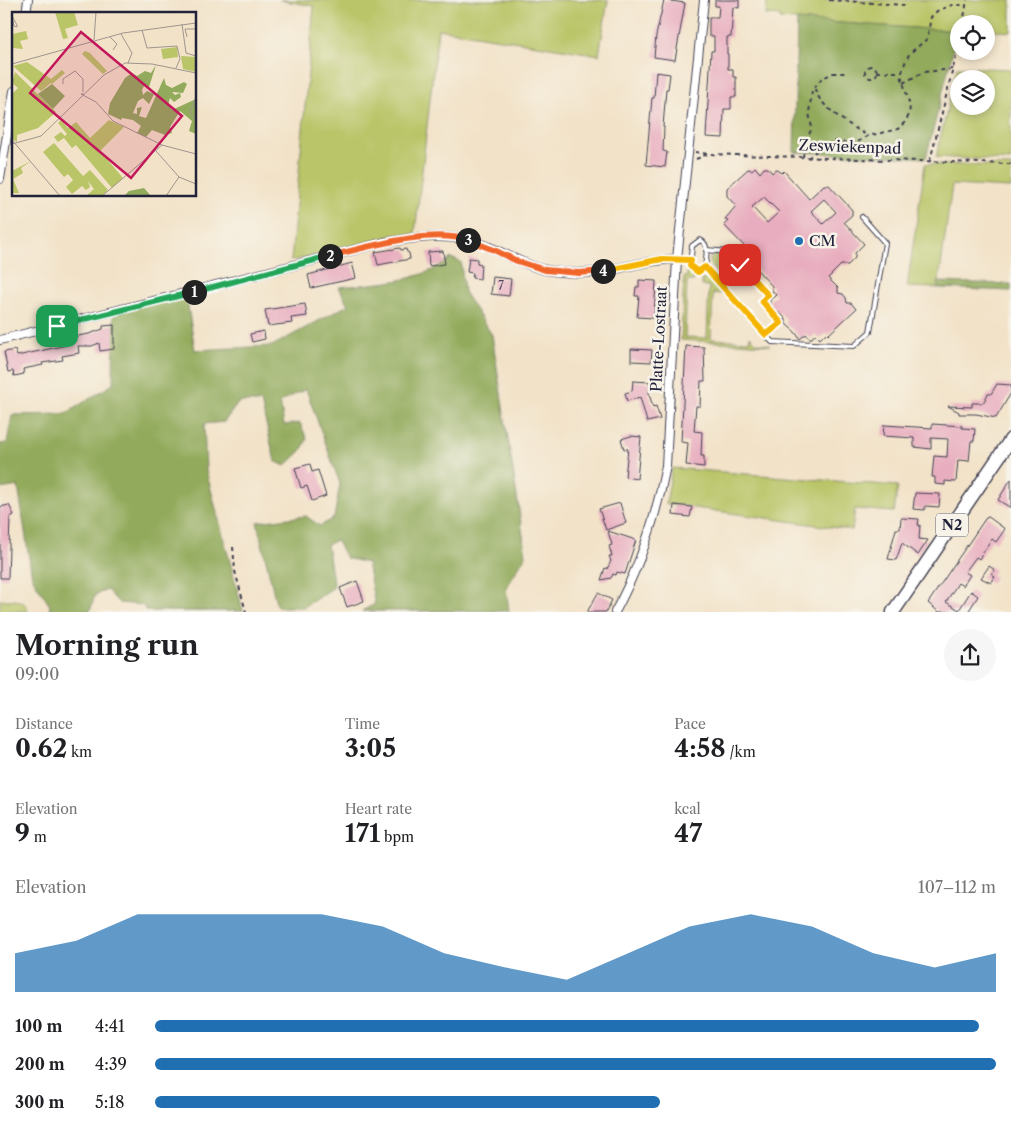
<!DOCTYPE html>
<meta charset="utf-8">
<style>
body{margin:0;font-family:"Libre Caslon Text",serif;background:#f6f6f6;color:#202124;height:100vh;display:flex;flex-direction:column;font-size:19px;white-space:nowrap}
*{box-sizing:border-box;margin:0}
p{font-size:16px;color:#757577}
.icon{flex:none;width:28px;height:28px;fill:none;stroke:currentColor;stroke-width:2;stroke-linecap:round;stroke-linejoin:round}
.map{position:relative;height:612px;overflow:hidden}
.side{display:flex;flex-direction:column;background:#fff;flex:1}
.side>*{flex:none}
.tools{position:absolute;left:950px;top:15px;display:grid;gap:10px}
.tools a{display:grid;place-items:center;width:45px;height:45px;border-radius:50%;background:#fff;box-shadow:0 2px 8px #0003;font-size:25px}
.pin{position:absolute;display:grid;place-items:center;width:42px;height:42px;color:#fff;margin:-21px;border-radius:10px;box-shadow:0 2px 8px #0006}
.km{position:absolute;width:25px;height:25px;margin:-12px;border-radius:50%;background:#222;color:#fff;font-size:14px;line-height:25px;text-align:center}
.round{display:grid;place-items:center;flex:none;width:52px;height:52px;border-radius:26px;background:#f6f6f6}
.overview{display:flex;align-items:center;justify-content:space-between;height:85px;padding:0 15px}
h1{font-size:28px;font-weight:700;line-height:38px}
.metrics{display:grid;grid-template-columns:repeat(3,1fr);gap:8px;height:85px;padding:5px 15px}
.metrics div{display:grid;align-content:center}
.metrics b{font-size:25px;font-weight:700}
.metrics small{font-size:14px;font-weight:400}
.metrics p{font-size:14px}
.chart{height:140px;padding:10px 15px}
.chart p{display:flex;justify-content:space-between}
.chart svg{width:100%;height:90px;margin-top:5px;fill:#1f6fb2;opacity:.7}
ul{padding:0 15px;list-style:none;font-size:16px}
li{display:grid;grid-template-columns:80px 60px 1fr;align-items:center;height:38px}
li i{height:12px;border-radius:6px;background:#1f6fb2}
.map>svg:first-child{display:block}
.green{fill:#b9c567;stroke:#6e7451;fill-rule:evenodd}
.forest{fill:#92aa5c;stroke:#5a664c}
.building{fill:#e8adbf;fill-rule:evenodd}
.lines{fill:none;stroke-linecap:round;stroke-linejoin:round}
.service-casing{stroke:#413f50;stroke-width:6}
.minor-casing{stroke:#413f50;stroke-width:10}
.primary-casing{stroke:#413f50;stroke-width:15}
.path{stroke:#413f50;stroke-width:2;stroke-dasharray:4 4;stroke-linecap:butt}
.service{stroke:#fff;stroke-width:4}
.minor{stroke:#fff;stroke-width:8}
.primary{stroke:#fff;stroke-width:12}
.split-1-casing{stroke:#fff;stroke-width:10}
.split-2-casing{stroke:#fff;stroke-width:10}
.split-3-casing{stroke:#fff;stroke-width:10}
.split-4-casing{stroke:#fff;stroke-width:10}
.split-5-casing{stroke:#fff;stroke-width:10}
.split-6-casing{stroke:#fff;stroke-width:10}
.split-1{stroke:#22a559;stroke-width:6}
.split-2{stroke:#22a559;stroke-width:6}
.split-3{stroke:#f0652b;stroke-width:6}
.split-4{stroke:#f0652b;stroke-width:6}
.split-5{stroke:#f5b400;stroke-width:6}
.split-6{stroke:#f5b400;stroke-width:6}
.poi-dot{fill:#1f6fb2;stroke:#f7f3e8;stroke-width:2}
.labels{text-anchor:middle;stroke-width:5;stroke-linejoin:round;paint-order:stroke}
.number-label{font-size:12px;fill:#54455c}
.shield{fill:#f7f3e8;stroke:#62616f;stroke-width:1}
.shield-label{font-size:14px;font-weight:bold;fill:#22223b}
.street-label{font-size:15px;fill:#22223b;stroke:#f7f3e8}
.poi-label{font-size:15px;fill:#22223b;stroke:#f7f3e8;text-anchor:start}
.inset-road{fill:none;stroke:#9f958f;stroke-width:1}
.view{fill:#c2185b;fill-opacity:0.15;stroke:#c2185b;stroke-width:2.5}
.inset-edge{fill:none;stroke:#22223b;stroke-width:2.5}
</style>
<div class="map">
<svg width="1011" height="612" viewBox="0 0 1011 612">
<rect width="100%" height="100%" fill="#f7f3e8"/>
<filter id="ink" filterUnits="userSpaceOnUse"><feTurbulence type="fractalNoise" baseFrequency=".02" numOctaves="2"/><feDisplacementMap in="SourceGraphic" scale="10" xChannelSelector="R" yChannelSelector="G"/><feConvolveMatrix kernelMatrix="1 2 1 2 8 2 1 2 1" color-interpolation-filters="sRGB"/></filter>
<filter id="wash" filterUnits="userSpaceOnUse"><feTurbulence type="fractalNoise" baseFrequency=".0096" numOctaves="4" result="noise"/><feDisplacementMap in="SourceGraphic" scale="20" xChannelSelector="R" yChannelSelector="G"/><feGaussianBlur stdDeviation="1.12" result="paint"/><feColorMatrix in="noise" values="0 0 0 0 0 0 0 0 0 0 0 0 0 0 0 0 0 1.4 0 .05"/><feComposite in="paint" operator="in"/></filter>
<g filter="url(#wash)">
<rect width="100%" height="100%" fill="#f2e2c7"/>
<g class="green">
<path d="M280 0H608L599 55 438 29 415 233 291 261 314 6Z"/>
<path d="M767 0H1011V32L986 30V24H959L958 31 780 19V16L766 15Z"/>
<path d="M957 67 1011 69V161L936 157ZM959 79H986V106H959Z"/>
<path d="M925 164 1011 166V188L952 185 938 288 907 287Z"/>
<path d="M714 255 740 257 739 264 734 258 717 273 710 264V259Z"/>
<path d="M687 271 693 272 694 281H687L685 337 707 338 709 286H702V279H710L720 291V294L713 293 711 339 749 341 750 336 757 343 770 345 681 340 684 277H687Z"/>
<path d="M672 468 898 486 894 512 855 509 852 530 666 504Z"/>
<path d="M0 600C11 600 26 598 28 611H0Z"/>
</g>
<g class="forest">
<path d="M797 20 958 31 926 158 794 152Z"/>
<path d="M451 258 461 262 464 292 492 335 526 555 506 588 509 611H362L375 604 367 563 346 558 336 540 327 545 334 587 304 607H277L257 522 306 516 320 526 334 518 340 484 306 389 280 402 284 425 300 423 307 439 301 451 285 466 275 461 261 402H239L224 422 204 424 206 471 243 611H146L143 605 119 603 107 590 95 595 90 611H49L50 606 32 577 18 486 0 489V444L7 443 12 415 65 414 113 384 114 312 186 294 195 350 272 346 348 305 339 287C377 283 421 283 451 258Z"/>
<path d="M938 282 1011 284V291L938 288Z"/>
</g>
<g id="blocks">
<g class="building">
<path d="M664 0 685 3 675 60 654 57 656 36Z"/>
<path d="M715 0H739V8L733 7 731 37H727V54H728V69H733V77H736V97H731V109H724L723 138 706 137 711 51H714V36H709V17H718L719 6H715Z"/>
<path d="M656 72 670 74 668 89H666L663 127H664L663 151 667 152 665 167 646 165 652 98H654Z"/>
<path d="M755 167 760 173 764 168H768L772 173 776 169 782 173 784 171 809 199 824 185H829L852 210V215L844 222 864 244 855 253V258L848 265H841L828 278 838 288V293L843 294 846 298 847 303H851L856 309 828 335 826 333 820 339 815 334 812 338H809L806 334 800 339 795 332 786 324V319L780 313H777L770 305V300L776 295 772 290V286L749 261 751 259 745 253 746 248 724 225 728 221 725 219 736 206 727 196V188L748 169 752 170ZM764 197 779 212 767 223 752 207ZM824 199 836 212 823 224 811 211Z"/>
<path d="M400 248 401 250 406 249 407 252 409 253 410 259 378 265 375 252Z"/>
<path d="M443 251 445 264 429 266 428 252Z"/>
<path d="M469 258 477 259V263L481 264 480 279 472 278 473 273 467 272Z"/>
<path d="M352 263 356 278 311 288 308 275Z"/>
<path d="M493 277 511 279 509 296 491 294Z"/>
<path d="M639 280 656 281 654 318 637 317 639 296H635L636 287H639Z"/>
<path d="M305 304 307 316 291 318 292 323 268 326 265 310Z"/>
<path d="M114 325V349L100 351 99 343 92 346H78L79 353 62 356 63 360 42 363 43 365 23 369 24 374 14 376 13 371 8 372 4 352 15 350 17 356 67 345 66 338 89 334 103 329V326Z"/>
<path d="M264 331 265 339 252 342 250 334Z"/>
<path d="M686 346 704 347 705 381H701L700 406H696L694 431 702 432 701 456H704V467L686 465 688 443 681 442Z"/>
<path d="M631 349 652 350 651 362 631 361Z"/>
<path d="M633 381 650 382 649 394 653 407 656 406 660 419 647 422 640 397 627 401 625 393 632 391Z"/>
<path d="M997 384 1011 385V393L996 418 976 414H959V412L948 406 972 407V403H983L988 394H991Z"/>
<path d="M932 424 962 426V428L975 429 974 441H971L969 461 958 460 956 482 945 481V485L935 484V477H932L934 456 947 457 948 439 931 438V449L914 447V438L883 436 884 425 932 428Z"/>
<path d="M631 436 641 437 637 479 625 477 628 449H624L621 439Z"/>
<path d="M310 464 312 472 318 470 326 496 312 501 307 486 301 488 295 468Z"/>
<path d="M1011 479V508L998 500Z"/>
<path d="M915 493 940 494 939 507 925 506V510L913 509Z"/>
<path d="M620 503 626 523 606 530 599 509Z"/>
<path d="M9 505 14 515 10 517 8 578H0V507Z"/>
<path d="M674 505 692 507 690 517 673 515Z"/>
<path d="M987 516 1005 529 996 542 992 539 979 559 976 557 965 572 970 575 963 586 958 583 946 602 959 610 971 591 978 596 968 612H939L928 603Z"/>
<path d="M901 518 919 519 918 525H920L919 539 928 540 918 555 902 543 896 560 888 559 896 529H900Z"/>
<path d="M608 531 636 540 625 574 617 572 616 575 613 574 611 578 601 580 605 568 607 569 611 561 609 556H612L609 546 612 545Z"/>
<path d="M989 566 995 570 992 575 995 577 991 583 981 578Z"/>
<path d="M357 581 364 601 347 607 340 588Z"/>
<path d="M598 593 612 600 606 612H587Z"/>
</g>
</g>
</g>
<g filter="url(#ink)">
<use href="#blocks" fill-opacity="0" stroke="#413f50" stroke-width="1"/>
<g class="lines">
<defs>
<g id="service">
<path d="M700 240C710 244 706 258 705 267L698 272 690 266 692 246Z"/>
<path d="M706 250 741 253"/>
<path d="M705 267 772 342 854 346 870 332 885 243 862 217"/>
</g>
<g id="minor">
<path d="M26 14 28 0"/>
<path d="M0 179 14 91"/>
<path d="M0 340 385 242C411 239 438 234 464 239 493 244 517 264 546 270 568 274 592 274 614 269 635 265 656 259 677 259"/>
<path d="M615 612C640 566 656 518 666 466L677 259 704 0"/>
</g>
<path id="primary" d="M893 612 1011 439"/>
</defs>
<use href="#service" class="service-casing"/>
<use href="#minor" class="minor-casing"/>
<use href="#primary" class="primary-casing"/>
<g class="path">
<path d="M829 0 904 5 905 0"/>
<path d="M963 24 967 0"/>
<circle cx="871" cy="72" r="6"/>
<path d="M877 72H902"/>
<path d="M903 83 924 72 953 69"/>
<path d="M815 89C819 107 853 127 868 136"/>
<path d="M695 152 708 154 1011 164"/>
<path d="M803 157 805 143 812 128 809 113 812 91 821 79 833 73H845"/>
<path d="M808 158 820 148 835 141 854 144 868 136 898 129 905 122 909 115 910 106 901 75 906 60 910 53 927 39 931 17 937 11 952 5H966"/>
<path d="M696 159 708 154"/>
<path d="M930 161 959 44"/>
<path d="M741 258 740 265 768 295"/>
<path d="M761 301 781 323"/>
<path d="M759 303 772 292"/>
<path d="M772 331 785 319"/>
<path d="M233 547 235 571 246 612"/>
</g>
<use href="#service" class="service"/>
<use href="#minor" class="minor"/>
<use href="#primary" class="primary"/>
</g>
</g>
<g class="lines" filter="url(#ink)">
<defs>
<path id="split-1" d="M57 326 194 292"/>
<path id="split-2" d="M194 292 330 256"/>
<path id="split-3" d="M330 256C368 247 430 228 468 240"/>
<path id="split-4" d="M468 240 494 250 517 261 545 270 579 273 603 271"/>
<path id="split-5" d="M603 271 662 259 691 260 690 266 698 272 705 267 723 287"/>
<path id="split-6" d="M723 287 766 335 781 323 762 301 768 295 740 265"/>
</defs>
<use href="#split-1" class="split-1-casing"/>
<use href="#split-2" class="split-2-casing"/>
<use href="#split-3" class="split-3-casing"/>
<use href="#split-4" class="split-4-casing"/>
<use href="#split-5" class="split-5-casing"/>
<use href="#split-6" class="split-6-casing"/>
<use href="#split-1" class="split-1"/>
<use href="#split-2" class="split-2"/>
<use href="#split-3" class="split-3"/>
<use href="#split-4" class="split-4"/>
<use href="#split-5" class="split-5"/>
<use href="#split-6" class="split-6"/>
</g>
<circle class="poi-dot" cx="799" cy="241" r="5"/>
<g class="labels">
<g class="number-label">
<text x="501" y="290">7</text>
</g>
<rect class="shield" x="936" y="513.5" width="32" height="23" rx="4"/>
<g class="shield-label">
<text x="952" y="530">N2</text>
</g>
<g class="street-label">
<text transform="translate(850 147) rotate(2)" y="5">Zeswiekenpad</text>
<text transform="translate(659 339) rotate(-87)" y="5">Platte-Lostraat</text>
</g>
<g class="poi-label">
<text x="809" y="246">CM</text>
</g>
</g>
<g transform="translate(12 12)">
<rect width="184" height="184" fill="#f2e2c7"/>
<path d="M43 0H62L66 13 53 17 56 26 51 27ZM14 19 16 27 8 29 11 37 1 36 0 22ZM165 35 166 45 151 47 149 37ZM73 39 78 41 95 59 91 62 70 42ZM169 44 184 45V60L171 57ZM15 50 39 67 50 58 53 61 40 72 34 66 39 71 29 79 1 54ZM3 60 44 100 26 116 5 123V130L0 127V82L6 76 0 71ZM49 108 56 116 64 110 78 126 97 108 112 115 88 139 111 166 100 176 64 133 60 136 52 126 46 130 42 125 49 120 53 124 55 122 46 111ZM42 131 71 164 78 158 96 178 90 184H74L82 177 76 169 78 175 74 178 70 174 60 182 54 175 61 168 56 162 52 165 31 140ZM19 149 9 156 11 161 1 167 7 181H0V159Z" fill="#b9c567"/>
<path d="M144 53 137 75 132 74 130 78 131 83 135 79 142 82 137 92 131 86 126 89 121 101 125 102V96L130 95 127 104 134 106 152 66 154 73 160 76 172 70 175 72 171 81 160 80 163 83 168 81 169 85 162 90 158 86 156 93 160 98 184 87V122L177 119 180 109 168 99 158 115 160 121 153 123 140 118 134 125 125 121 129 114 121 108 110 106 109 108 96 102 98 91 113 66 120 61 125 64 133 59 139 61ZM40 72 53 84 41 97 26 82ZM132 176 139 184H112L117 179Z" fill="#92aa5c"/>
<path class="inset-road" d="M0 4 5 13V15L2 14ZM170 12 174 41 184 44M130 18 135 36 165 34 168 47 164 56M109 22 120 41 116 51M98 25 105 32 101 38M175 25 173 17H184M82 28 84 0M0 52 111 21 184 11M51 72V67L63 59 71 67V80M72 82H69L84 90 101 109 150 133 184 142M184 85 178 100 184 110M0 128 48 184M0 132 29 124 92 63 113 51 140 52 184 61M144 139 167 165M167 165 184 172M90 184 150 133M154 184 167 165"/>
<path class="view" d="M69 20 170 104 119 166 18 81Z"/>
<rect width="184" height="184" class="inset-edge"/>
</g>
</svg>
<div class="tools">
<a><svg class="icon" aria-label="locate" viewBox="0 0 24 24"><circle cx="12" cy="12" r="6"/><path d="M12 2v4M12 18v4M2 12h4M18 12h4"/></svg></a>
<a><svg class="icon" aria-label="layers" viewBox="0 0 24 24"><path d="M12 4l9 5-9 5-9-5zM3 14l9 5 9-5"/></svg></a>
</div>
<div class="pin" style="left:57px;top:326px;background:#1e9e55"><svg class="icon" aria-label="arrive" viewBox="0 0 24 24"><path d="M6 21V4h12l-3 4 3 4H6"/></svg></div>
<div class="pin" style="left:740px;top:265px;background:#d93025"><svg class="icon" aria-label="check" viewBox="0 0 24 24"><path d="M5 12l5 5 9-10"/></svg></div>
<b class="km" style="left:194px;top:292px">1</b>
<b class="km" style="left:330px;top:256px">2</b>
<b class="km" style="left:468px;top:240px">3</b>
<b class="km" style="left:603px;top:271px">4</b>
</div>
<section class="side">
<div class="overview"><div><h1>Morning run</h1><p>09:00</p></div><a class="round"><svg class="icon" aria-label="share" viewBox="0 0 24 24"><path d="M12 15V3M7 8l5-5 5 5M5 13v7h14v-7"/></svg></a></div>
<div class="metrics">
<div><p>Distance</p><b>0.62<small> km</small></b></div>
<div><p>Time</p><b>3:05</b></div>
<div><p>Pace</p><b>4:58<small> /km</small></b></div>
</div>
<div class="metrics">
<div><p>Elevation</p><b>9<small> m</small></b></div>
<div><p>Heart rate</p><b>171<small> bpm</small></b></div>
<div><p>kcal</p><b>47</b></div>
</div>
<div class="chart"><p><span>Elevation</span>107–112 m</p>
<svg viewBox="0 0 160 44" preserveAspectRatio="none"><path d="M0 44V25L10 19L20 6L30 6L40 6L50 6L60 12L70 25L80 32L90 38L100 25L110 12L120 6L130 12L140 25L150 32L160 25V44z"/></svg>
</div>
<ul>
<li><b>100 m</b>4:41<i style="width:98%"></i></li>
<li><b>200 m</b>4:39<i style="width:100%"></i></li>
<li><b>300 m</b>5:18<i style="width:60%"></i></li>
</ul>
</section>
